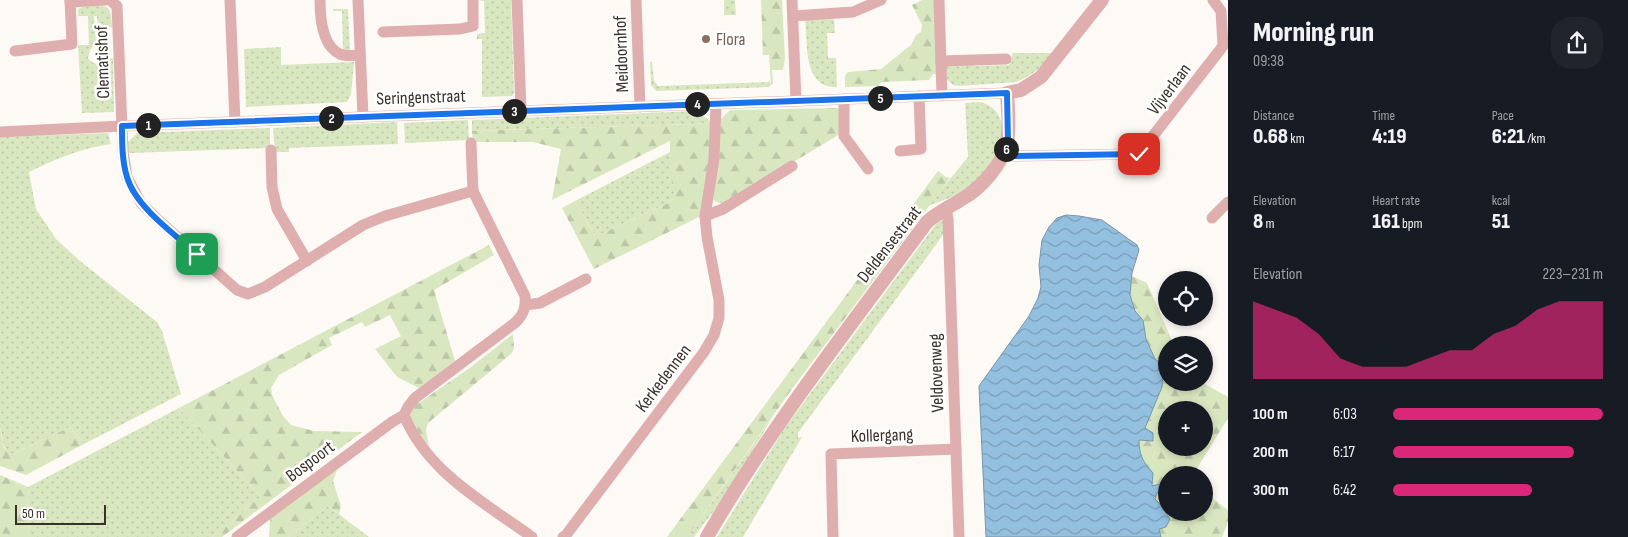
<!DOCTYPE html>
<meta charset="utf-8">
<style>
body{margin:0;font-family:"Sofia Sans Condensed",sans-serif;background:#20242c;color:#f1f3f6;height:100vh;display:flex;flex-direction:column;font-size:19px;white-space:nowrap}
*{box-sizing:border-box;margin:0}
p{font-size:16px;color:#9ea1a6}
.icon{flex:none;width:28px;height:28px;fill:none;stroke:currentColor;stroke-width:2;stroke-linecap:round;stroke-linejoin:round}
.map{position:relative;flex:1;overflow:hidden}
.details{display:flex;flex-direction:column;background:#171b24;width:400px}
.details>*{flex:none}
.controls{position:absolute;left:1158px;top:271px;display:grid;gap:10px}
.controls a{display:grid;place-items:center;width:55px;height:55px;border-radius:50%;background:#171b24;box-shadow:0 2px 8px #0003;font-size:25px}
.scale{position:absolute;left:15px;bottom:12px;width:91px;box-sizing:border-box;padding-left:5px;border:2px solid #39312a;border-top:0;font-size:14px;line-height:18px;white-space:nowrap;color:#39312a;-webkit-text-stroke:4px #fff;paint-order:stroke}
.pin{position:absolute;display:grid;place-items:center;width:42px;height:42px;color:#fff;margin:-21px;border-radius:10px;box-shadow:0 2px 8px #0006}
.km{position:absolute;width:25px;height:25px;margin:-12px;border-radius:50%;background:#222;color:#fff;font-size:14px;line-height:25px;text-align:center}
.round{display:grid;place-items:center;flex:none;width:52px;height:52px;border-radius:20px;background:#20242c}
.headline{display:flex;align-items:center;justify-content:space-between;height:85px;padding:0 25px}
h1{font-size:28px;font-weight:800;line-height:38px}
.metrics{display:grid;grid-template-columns:repeat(3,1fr);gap:8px;height:85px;padding:5px 25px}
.metrics div{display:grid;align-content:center}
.metrics b{font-size:21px;font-weight:800}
.metrics small{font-size:14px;font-weight:400}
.metrics p{font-size:14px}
.chart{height:140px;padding:10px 25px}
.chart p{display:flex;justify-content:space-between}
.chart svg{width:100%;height:90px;margin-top:5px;fill:#db2777;opacity:.7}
ul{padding:0 25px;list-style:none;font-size:16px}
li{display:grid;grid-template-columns:80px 60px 1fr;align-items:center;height:38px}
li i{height:12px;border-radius:6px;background:#db2777}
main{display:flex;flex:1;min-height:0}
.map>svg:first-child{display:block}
.grass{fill:url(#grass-dots)}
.forest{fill:url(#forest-firs);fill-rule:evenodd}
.water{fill:url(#water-waves);stroke:#7995a9}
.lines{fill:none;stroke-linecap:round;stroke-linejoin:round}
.minor{stroke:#dfafaf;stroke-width:11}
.tertiary{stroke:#dfafaf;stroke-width:14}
.route-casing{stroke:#fff;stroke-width:10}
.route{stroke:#1a73e8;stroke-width:6}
.education-dot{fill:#8d6e63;stroke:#fff;stroke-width:2}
.labels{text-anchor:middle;stroke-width:5;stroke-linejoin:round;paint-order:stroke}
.education-label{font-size:18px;fill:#785e54;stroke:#fff;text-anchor:start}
.street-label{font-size:18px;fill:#39312a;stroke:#fff}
</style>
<main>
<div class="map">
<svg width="1228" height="537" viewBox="0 0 1228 537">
<defs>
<pattern id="grass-dots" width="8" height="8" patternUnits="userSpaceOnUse" patternTransform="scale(1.25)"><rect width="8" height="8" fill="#d9e7c1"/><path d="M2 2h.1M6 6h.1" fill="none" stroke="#bbc7a6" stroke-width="1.8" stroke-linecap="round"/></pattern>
<pattern id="forest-firs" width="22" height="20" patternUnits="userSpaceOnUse" patternTransform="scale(1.25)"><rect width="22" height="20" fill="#d9e7c1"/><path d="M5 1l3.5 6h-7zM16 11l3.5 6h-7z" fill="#bbc7a6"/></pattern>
<pattern id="water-waves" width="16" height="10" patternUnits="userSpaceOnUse" patternTransform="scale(1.25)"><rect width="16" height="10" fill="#94c0e0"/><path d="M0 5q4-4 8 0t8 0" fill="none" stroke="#7a9db6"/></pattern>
</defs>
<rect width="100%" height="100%" fill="#fdf9f5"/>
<g class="grass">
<path d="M476 0H511L514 93 512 96 482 97V39H477V34L485 33 484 1Z"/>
<path d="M724 0H735L736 15H724Z"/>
<path d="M102 5C113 9 111 18 112 27L98 28 97 16H94L96 43 94 46 90 50 88 58C93 65 99 65 106 62L108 58H113L114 112 82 113 78 45H89L88 16H78V10L81 7Z"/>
<path d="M333 9H348L350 50 343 51 342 11H333Z"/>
<path d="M834 19 835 33H827L828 58H836L837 87C803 88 808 45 805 20Z"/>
<path d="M281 47V65L354 62 351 94 347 102 246 107 244 49Z"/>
<path d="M1013 53H1054C1043 66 1032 76 1016 82L959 86 953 85 946 79 945 66 969 62 975 66 1009 65Z"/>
<path d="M650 62H652L654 81 658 86 768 82 770 80 771 85 769 87 656 91 651 85Z"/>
<path d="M979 102C1003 106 1007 132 998 151 993 163 978 182 967 190 956 197 940 201 928 206L968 157 965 103Z"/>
<path d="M697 111 711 122 695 124 472 131V120Z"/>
<path d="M468 120 469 140 405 143 404 123Z"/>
<path d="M397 122 398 144 289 148V152H275L273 128Z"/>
<path d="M270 128V148L129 153 127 152V143L137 133Z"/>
<path d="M108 133 111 144C79 149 58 158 29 172L36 209 56 239 80 261 157 322 162 331 181 394 84 444 70 427 13 454C0 449 4 438 0 428V137Z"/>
<path d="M670 152 675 197 668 203 597 236H595L575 201Z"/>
<path d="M944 218 943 235 798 433V438L802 437 743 537H717L784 429 939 220Z"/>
<path d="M179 408 261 497 246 506 245 512 241 513 229 525 220 527 212 537H29L28 487Z"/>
<path d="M772 418 726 495 694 537H687Z"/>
<path d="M328 506 369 537H288Z"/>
</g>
<g class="forest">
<path d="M761 0H782L785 59 783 70H772L773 83 771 85 769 55H763Z"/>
<path d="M922 0H935L938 74H933L929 80 882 82 878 86 845 87V76L848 72 881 69 911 45 916 35 921 32 922 25 912 5Z"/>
<path d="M840 108V134L724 204 716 202 713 199 718 122 730 110Z"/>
<path d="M711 122 710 153 701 216 594 269 562 208 575 201 595 236H597L668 203 675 197 670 159V141L552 200 561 149 533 142H473L472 131 695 124Z"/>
<path d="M938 171 946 177 950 178 792 389 687 537H667Z"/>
<path d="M489 245 494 255 434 290 455 361 419 388 397 377 375 349 401 336 390 315 365 327 362 322 329 338 332 345 279 375 271 388 272 395 283 416 291 425 314 431 362 432 222 537H212L220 527 229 525 241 513 245 512 246 506 261 497 179 408Z"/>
<path d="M1132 276 1147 283 1174 345H1166V382L1203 383 1228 397V418L1193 475H1166V478H1164L1160 484 1152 486 1153 473C1141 461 1140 456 1139 440L1152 441 1145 428 1162 387 1163 365 1155 359 1146 339 1143 320 1135 311 1130 295ZM1166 410H1204V448H1166Z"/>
<path d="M513 334 514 348 512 353 428 423 426 430 429 446 420 436 410 418 413 407 471 367Z"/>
<path d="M70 427 84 444 26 475 0 466V428L4 448 13 454Z"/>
<path d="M338 467 333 481 341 506 339 514 328 506 288 537H269L270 518Z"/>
<path d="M0 475 28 487 29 537H0Z"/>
<path d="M1166 485V512H1204V492L1228 510V522L1222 537H1161L1155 500 1156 493Z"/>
</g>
<path class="water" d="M1066 215 1079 216 1102 220 1137 245 1139 250 1132 273 1130 295 1135 311 1143 320 1146 339 1155 359 1163 365 1162 387 1145 428 1153 433V441L1139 440C1139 455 1143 462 1153 473L1152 486 1160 484 1164 478H1166V485L1157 493 1155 499 1159 503 1170 519 1166 527 1159 529 1161 537H986L979 386 1029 316 1038 298 1041 287 1039 265 1042 240 1049 227 1057 218Z"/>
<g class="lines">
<g class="minor">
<path d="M110 0 117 6 123 151 127 177 141 203 156 218 237 290 248 294 265 287 363 225 385 216 473 191"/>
<path d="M230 0 235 122"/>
<path d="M320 0C320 18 322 46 340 54 346 57 354 55 360 55"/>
<path d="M358 0 363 117"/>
<path d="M517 0 521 111"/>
<path d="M636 0 640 107"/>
<path d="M792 0 796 101"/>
<path d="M939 0 942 96"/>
<path d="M70 2 105 0"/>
<path d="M793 16 853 12 881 0"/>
<path d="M383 32 460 29 473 26V0"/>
<path d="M15 51 72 44 70 0"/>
<path d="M941 61 1006 59"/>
<path d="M844 99V136L868 169"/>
<path d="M0 132 122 126 1007 93"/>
<path d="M471 143 473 191 525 296C526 307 524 314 516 322L415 398 408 407 404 415C427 472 485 503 532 537"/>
<path d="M271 150 272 187 277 209 307 261"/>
<path d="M900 151 921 149 919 96"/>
<path d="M1005 152 1014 156 1139 154 1223 46 1221 11 1213 0"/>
<path d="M946 208 948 219 959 537"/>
<path d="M705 216 723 209 792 166"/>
<path d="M1212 218 1228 202"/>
<path d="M526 305 540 303 586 279"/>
<path d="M237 537 392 422 404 415"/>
<path d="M563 537 566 535 704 352 714 335 719 318V300L707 237 705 216 714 159 716 104"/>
<path d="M833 537 831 454 956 449"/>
</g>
<path class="tertiary" d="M707 537C771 426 851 325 927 222 938 212 950 207 962 199 980 189 1003 164 1007 143 1010 128 1008 109 1007 93L1021 90 1041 77 1102 0"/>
</g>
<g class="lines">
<defs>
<path id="route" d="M197 254C174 234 135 206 127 177 122 161 122 142 122 126L1007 93 1008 142 1005 152 1014 156 1139 154"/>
</defs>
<use href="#route" class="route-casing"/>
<use href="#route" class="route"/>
</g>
<circle class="education-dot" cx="706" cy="39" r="5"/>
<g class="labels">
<g class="education-label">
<text x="716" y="45">Flora</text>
</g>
<g class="street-label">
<text transform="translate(621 54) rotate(-92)" y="6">Meidoornhof</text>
<text transform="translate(102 62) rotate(-92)" y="6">Clematishof</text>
<text transform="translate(1169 89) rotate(-53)" y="6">Vijverlaan</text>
<text transform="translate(421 97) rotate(-2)" y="6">Seringenstraat</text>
<text transform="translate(889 244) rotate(-52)" y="6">Deldensestraat</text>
<text transform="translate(936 373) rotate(-92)" y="6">Veldovenweg</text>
<text transform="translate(663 378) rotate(-53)" y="6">Kerkedennen</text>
<text transform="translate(882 435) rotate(-2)" y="6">Kollergang</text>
<text transform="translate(310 461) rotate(-37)" y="6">Bospoort</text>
</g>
</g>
</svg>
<div class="controls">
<a><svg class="icon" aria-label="locate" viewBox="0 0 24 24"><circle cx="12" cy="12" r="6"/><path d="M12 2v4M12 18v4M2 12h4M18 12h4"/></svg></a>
<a><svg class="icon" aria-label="layers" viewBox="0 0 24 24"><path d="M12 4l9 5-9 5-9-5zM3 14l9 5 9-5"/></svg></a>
<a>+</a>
<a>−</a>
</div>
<div class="scale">50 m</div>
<div class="pin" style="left:197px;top:254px;background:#1e9e55"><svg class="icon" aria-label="arrive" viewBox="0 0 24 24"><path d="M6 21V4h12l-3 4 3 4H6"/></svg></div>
<div class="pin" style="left:1139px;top:154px;background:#d93025"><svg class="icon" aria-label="check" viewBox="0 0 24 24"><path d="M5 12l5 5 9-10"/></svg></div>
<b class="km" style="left:148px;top:125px">1</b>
<b class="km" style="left:331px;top:118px">2</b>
<b class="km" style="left:514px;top:111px">3</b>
<b class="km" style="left:697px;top:104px">4</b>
<b class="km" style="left:880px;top:98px">5</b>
<b class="km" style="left:1006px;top:149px">6</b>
</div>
<section class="details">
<div class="headline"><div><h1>Morning run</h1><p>09:38</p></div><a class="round"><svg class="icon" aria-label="share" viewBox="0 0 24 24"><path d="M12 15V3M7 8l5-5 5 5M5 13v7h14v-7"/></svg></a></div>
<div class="metrics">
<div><p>Distance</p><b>0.68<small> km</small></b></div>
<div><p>Time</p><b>4:19</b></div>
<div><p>Pace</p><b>6:21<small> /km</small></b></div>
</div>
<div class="metrics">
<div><p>Elevation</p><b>8<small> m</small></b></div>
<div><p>Heart rate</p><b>161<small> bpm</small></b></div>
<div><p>kcal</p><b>51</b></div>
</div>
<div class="chart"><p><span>Elevation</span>223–231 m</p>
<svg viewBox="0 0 160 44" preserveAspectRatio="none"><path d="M0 44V6L10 10L20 14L30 22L40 34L50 38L60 38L70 38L80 34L90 30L100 30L110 22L120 18L130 10L140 6L150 6L160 6V44z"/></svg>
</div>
<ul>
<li><b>100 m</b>6:03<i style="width:100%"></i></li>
<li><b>200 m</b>6:17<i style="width:86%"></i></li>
<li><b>300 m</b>6:42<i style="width:66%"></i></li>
</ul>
</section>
</main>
